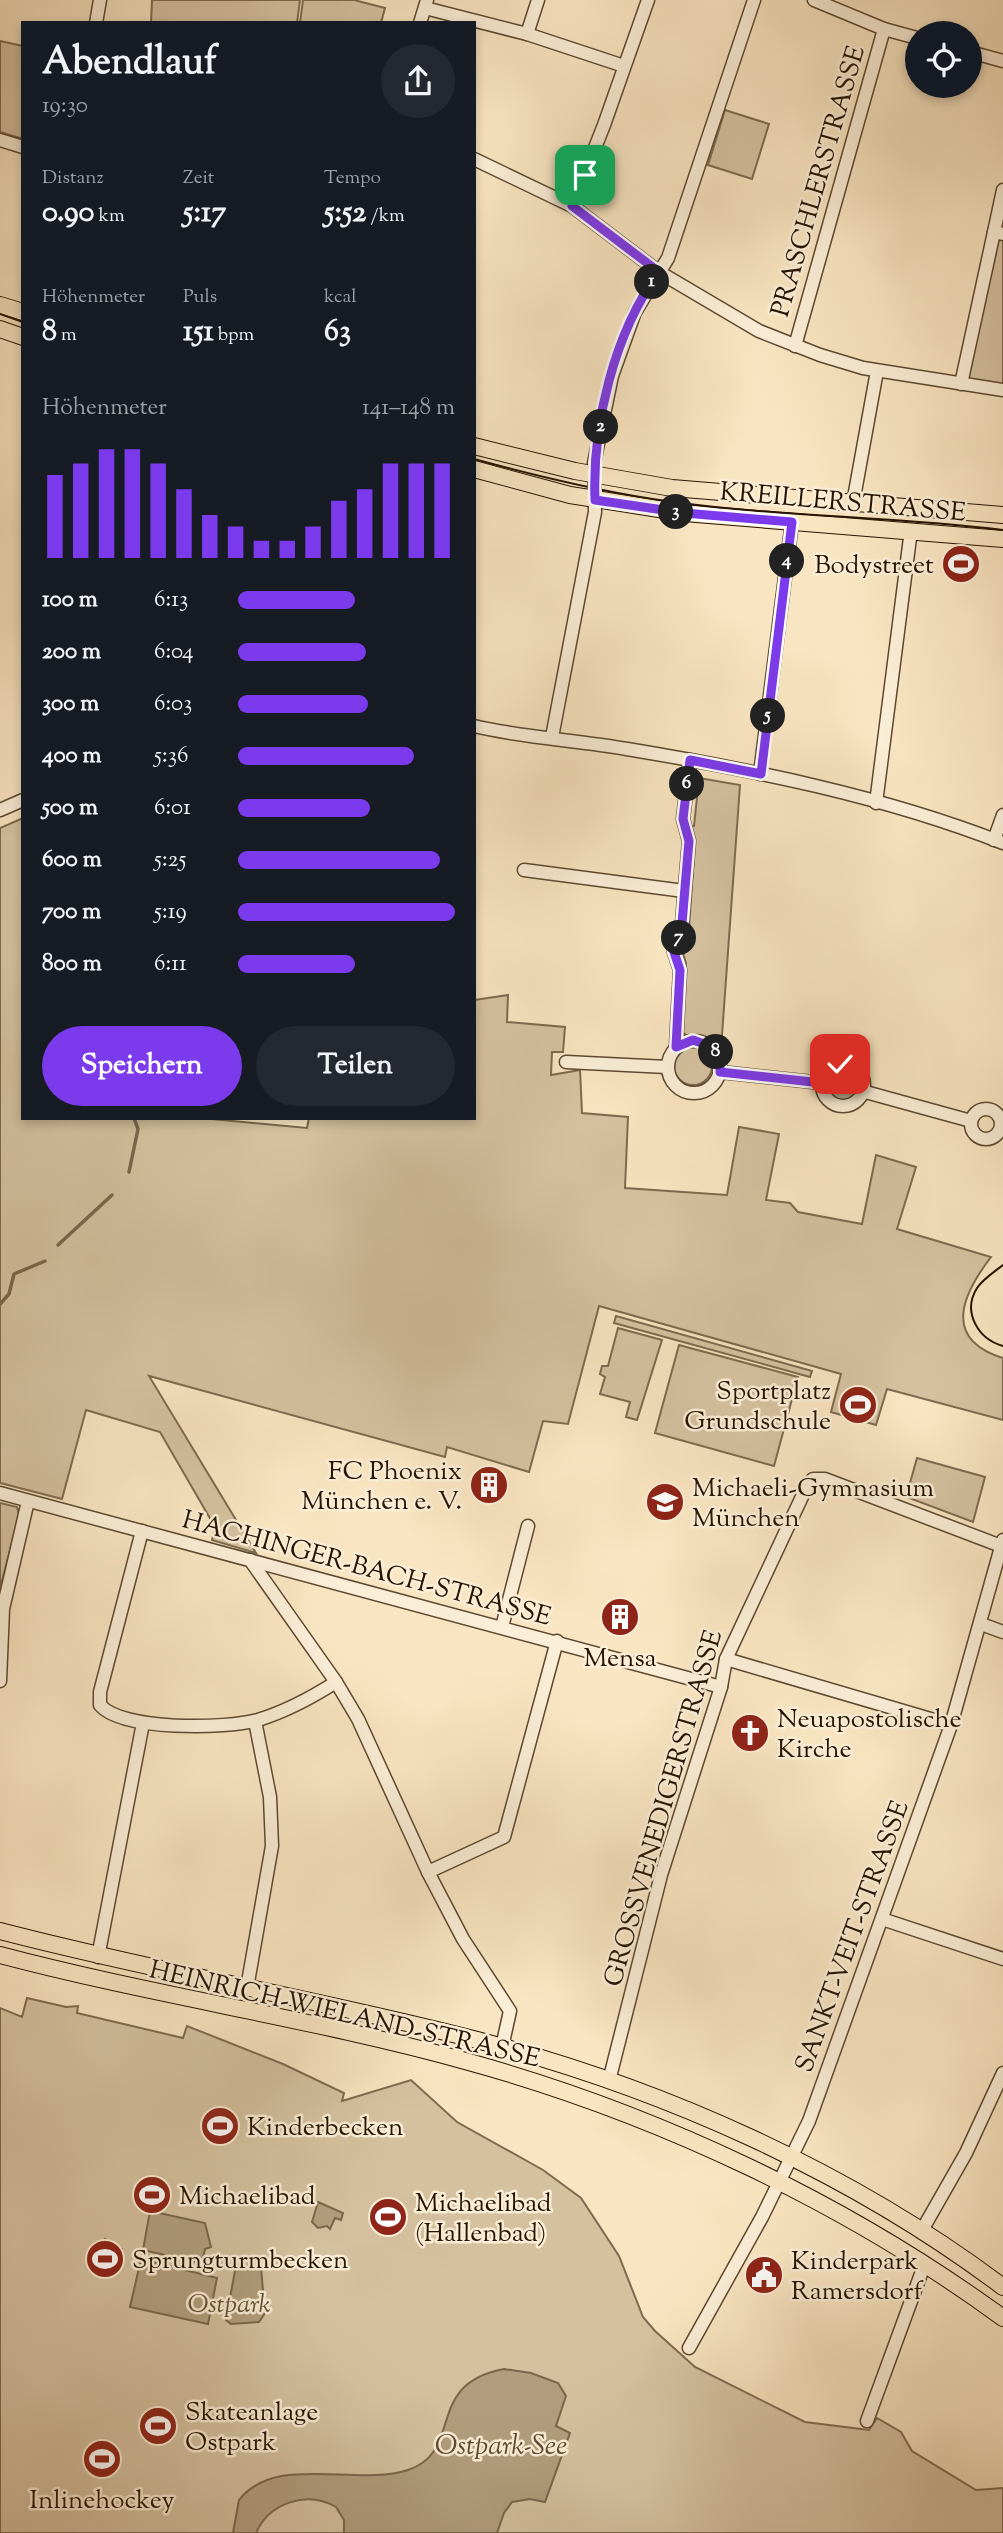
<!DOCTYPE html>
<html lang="de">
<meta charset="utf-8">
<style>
body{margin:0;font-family:"Sorts Mill Goudy",serif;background:#242831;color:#f1f3f6;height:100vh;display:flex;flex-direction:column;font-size:26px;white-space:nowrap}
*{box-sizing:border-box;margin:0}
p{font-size:23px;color:#9ea1a6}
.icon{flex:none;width:38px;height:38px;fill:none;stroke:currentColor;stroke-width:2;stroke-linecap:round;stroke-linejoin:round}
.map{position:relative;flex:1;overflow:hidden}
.side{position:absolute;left:21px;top:21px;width:455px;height:1099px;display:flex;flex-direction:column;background:#171b24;border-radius:0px;box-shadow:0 4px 10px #0003}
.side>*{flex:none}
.tools{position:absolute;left:905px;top:21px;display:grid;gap:14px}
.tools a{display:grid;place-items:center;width:77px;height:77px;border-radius:50%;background:#171b24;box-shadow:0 4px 10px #0003;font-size:35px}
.pin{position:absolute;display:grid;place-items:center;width:60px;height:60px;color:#fff;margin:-30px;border-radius:14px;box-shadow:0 4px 10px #0006}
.km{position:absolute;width:35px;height:35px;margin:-18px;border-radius:50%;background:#222;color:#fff;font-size:19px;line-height:35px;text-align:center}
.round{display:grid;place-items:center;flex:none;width:74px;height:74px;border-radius:37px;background:#242831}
.head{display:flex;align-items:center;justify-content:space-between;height:119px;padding:0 21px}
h1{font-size:38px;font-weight:700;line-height:52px}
.figures{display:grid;grid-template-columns:repeat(3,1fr);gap:10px;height:119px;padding:7px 21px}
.figures div{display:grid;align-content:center}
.figures b{font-size:30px;font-weight:700}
.figures small{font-size:19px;font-weight:400}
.figures p{font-size:19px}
.chart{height:196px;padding:14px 21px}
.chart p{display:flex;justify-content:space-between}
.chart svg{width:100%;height:126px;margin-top:7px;stroke:#7c3aed;stroke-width:6}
.button{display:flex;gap:14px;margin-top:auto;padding:14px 21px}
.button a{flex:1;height:80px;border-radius:42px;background:#7c3aed;color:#fff;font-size:28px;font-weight:700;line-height:80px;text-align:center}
.button a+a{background:#242831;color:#f1f3f6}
ul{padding:0 21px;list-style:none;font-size:23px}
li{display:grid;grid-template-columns:112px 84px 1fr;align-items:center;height:52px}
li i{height:18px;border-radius:9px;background:#7c3aed}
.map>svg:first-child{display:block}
.green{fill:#d5c1a0;stroke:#7e6a50;stroke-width:2}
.water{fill:#b29e7f;stroke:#7a664c;stroke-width:2}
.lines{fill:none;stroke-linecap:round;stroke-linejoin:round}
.stream{stroke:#7a664c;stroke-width:3.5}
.minor-casing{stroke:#5c4830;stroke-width:15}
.major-casing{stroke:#271300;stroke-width:18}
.minor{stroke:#fbeed7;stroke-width:12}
.major{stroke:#f9e5c1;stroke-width:16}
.tram{stroke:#271300;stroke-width:2}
.route-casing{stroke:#fff;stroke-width:14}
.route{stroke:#7c3aed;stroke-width:9}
.labels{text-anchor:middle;stroke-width:5;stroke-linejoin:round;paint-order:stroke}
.street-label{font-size:26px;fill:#271300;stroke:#fbeed7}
.poi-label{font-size:26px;fill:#271300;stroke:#fbeed7;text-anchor:start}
.park-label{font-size:26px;font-style:italic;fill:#645038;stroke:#fbeed7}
.water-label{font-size:28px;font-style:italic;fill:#5f4b33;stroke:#fbeed7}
</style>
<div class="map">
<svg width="1003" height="2533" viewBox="0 0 1003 2533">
<rect width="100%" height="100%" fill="#f9e5c1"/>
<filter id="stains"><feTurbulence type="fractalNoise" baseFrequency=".00286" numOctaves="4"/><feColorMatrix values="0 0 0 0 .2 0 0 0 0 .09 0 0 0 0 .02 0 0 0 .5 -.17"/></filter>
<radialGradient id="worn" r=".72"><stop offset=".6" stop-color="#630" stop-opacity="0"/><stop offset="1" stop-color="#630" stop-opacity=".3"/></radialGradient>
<g class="green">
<path d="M152 0H300L297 23H151Z"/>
<path d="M303 0H354L385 8 381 23H300Z"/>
<path d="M0 41 23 46V139L0 132Z"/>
<path d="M725 110 769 124 752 179 708 165Z"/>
<path d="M997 232 1003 234V384L962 378Z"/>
<path d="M699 778 740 785 721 1049 706 1037 687 1036 681 1031 686 963 682 950 688 943 695 840 687 826H694Z"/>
<path d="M23 818V1118H201L307 1128 309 1118H474V1000L508 995 507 1022 565 1027 563 1052H552L551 1075 580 1070 582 1113 628 1117 625 1188 727 1195 739 1127 779 1134 766 1200 790 1203 798 1212 862 1224 876 1155 916 1167 897 1229 991 1257C962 1295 942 1339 1003 1358V1420L887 1389 876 1425 831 1412 841 1374 599 1306 568 1424 543 1421 529 1472 447 1447 445 1457 149 1376 256 1553 212 1540 215 1527 160 1432 86 1410 62 1499 0 1483V828Z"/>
<circle cx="693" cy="1066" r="19"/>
<circle cx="843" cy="1086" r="15"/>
<path d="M616 1316 812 1371 810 1377 614 1323Z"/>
<path d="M618 1328 662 1340 637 1420 626 1417 630 1402 600 1394 605 1377 600 1374 602 1366H608Z"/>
<path d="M679 1345 798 1377 774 1466 655 1433Z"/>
<path d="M917 1458 985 1477 973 1522 909 1498 911 1491 908 1490Z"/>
<path d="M0 1503 17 1507 19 1515 0 1589Z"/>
<path d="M27 1998 66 2007 78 2006 77 2013 183 2038 187 2026 283 2064 344 2093 342 2101 411 2080 457 2122 543 2170 581 2198 619 2256 643 2317 655 2331 695 2367 805 2422 869 2430 877 2418 901 2432 912 2451 976 2490 1003 2488V2533H0V2008L22 2017Z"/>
</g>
<g class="water">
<path d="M318 2202 343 2213 341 2220 335 2218 330 2229 327 2226 318 2228 312 2222Z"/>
<path d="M150 2211 205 2223 211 2247 205 2249 203 2257 195 2262 143 2250Z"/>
<path d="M105 2239 122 2249 120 2269 114 2275 88 2263 90 2253Z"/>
<path d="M141 2259 217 2278 208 2324 130 2307Z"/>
<path d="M236 2265 261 2268 265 2313 259 2322 231 2324 226 2320Z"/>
<path d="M504 2369 531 2373 558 2383 566 2396 556 2426 570 2433 545 2502 530 2499 512 2502 504 2513 497 2533H344V2520L336 2507C307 2490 269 2503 256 2533H233L239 2500C276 2453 356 2487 408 2470 465 2451 423 2384 504 2369Z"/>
</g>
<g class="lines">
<g class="stream">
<path d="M129 1172 138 1129 134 1118"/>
<path d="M58 1245 112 1195"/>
<path d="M0 1304 9 1294 14 1274 45 1261"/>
</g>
<defs>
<g id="minor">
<path d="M814 0 884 29 917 38"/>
<path d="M425 8 527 34 624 66"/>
<path d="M96 23 100 0"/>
<path d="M420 23 427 0"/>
<path d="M527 34 538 0"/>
<path d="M970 52 1003 61"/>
<path d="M0 140 23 147"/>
<path d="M474 159 572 206 659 272 759 331 820 355 863 368 1003 390"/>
<path d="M572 206 604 125 648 0"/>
<path d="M994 232 1003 190"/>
<path d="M795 346 884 29"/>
<path d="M961 384 994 232 1003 234"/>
<path d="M853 503 877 371"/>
<path d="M474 726C524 738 577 740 627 749 753 770 883 796 1003 843"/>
<path d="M552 737 595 512 594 463 612 376 635 312 668 258 754 0"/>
<path d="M760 774 792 522"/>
<path d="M876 803 911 530"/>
<path d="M0 810 23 800"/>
<path d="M994 840 1003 815"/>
<path d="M524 870 684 891"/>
<circle cx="694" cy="1067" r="26"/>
<path d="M676 1047 680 970 674 952 681 935 689 841 683 819 690 760"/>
<path d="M566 1062 667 1067"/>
<circle cx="843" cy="1085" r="21"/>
<path d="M720 1072 822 1083"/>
<path d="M862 1091 971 1121"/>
<circle cx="986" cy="1124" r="15"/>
<path d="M0 1493 721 1687"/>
<path d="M142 1531 100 1692V1705C122 1731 226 1729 258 1720 287 1711 311 1698 336 1682"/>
<path d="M250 1560 336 1682 358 1719 428 1872 463 1939 510 2011 502 2047"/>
<path d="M981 1624 1003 1632"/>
<path d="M502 1627 528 1526"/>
<path d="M726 1659 951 1725"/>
<path d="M0 1681 3 1609 28 1501"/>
<path d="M428 1872 504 1837 557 1641"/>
<path d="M882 1919 1003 1959"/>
<path d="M98 1957 143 1723"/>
<path d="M247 1988 272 1846 270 1797 255 1721"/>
<path d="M609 2081 661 1875 721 1687 726 1659 807 1486 813 1479H825L1001 1546"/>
<path d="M921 2232 966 2153 1003 2073"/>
<path d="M689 2348 762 2217 809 2121 951 1725 1003 1540"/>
<path d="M867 2421 925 2263"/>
</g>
<g id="major">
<path d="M0 305 23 312"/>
<path d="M0 329 23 337"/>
<path d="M474 446 575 471 672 488 1003 515"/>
<path d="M474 469 570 495 684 513 1003 539"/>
<path d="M0 1931C157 1972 317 1999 473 2039 660 2087 849 2171 1003 2287"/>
<path d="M0 1955C155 1996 315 2019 469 2062 657 2114 846 2203 1003 2318"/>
</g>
</defs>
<use href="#minor" class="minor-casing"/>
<use href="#major" class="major-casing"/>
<use href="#minor" class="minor"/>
<use href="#major" class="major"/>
<g class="tram">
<path d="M0 314 23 322"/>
<path d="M474 459C540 477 605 493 673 502 782 517 893 516 1003 530"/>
<path d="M1003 1265C994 1272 983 1279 977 1288 962 1312 978 1339 1003 1346"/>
</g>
</g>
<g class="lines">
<defs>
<path id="route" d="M585 175 572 206 659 272C614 333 592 425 595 500L684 513 792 522 761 774 690 760 683 819 689 841 681 935 674 952 680 970 676 1047 693 1040 710 1046 720 1062V1072L822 1083 827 1070 840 1064"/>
</defs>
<use href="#route" class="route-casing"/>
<use href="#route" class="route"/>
</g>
<defs>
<symbol id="stadium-disc" viewBox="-11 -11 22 22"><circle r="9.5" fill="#8f2418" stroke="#fbeed7"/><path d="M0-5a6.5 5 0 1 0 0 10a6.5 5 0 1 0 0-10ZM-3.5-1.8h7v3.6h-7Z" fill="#fff"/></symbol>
<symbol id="building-disc" viewBox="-11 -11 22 22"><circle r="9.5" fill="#8f2418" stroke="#fbeed7"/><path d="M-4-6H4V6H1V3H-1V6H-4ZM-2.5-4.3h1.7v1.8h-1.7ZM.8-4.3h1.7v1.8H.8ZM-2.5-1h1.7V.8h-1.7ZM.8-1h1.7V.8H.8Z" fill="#fff"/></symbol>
<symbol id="school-disc" viewBox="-11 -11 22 22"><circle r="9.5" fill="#8f2418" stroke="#fbeed7"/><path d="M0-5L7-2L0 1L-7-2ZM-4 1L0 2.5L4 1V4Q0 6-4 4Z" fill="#fff"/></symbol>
<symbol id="church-disc" viewBox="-11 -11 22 22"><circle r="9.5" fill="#8f2418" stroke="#fbeed7"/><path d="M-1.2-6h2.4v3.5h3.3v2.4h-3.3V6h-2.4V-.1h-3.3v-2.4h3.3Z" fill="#fff"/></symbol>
<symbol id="civic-disc" viewBox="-11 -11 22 22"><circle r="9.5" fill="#8f2418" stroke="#fbeed7"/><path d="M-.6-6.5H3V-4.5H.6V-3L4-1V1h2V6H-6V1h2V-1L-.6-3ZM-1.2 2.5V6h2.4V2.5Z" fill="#fff"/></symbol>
</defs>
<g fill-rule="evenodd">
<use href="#stadium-disc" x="939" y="542" width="44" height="44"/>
<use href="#stadium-disc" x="836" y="1383" width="44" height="44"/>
<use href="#building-disc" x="467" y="1463" width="44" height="44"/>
<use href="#school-disc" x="643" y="1480" width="44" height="44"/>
<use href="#building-disc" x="598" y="1595" width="44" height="44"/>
<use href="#church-disc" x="728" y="1711" width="44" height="44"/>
<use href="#stadium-disc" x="198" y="2104" width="44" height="44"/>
<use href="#stadium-disc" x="130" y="2173" width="44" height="44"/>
<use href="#stadium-disc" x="366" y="2195" width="44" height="44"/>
<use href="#stadium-disc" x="83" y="2237" width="44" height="44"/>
<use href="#civic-disc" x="742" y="2253" width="44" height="44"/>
<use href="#stadium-disc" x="136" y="2404" width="44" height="44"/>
<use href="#stadium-disc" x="80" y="2437" width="44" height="44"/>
</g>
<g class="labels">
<g class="street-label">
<text transform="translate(817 181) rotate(-74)" y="9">PRASCHLERSTRASSE</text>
<text transform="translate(843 501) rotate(5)" y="9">KREILLERSTRASSE</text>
<text transform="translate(367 1567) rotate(15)" y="9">HACHINGER-BACH-STRASSE</text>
<text transform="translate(662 1808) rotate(-74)" y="9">GROSSVENEDIGERSTRASSE</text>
<text transform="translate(851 1936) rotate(-70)" y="9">SANKT-VEIT-STRASSE</text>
<text transform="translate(345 2013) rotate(13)" y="9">HEINRICH-WIELAND-STRASSE</text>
</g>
<g class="poi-label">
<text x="934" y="573" text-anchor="end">Bodystreet</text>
<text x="831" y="1399" text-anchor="end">Sportplatz<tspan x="831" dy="30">Grundschule</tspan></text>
<text x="462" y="1479" text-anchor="end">FC Phoenix<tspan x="462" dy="30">München e. V.</tspan></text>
<text x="692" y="1496">Michaeli-Gymnasium<tspan x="692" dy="30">München</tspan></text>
<text x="620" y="1666" text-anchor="middle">Mensa</text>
<text x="777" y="1727">Neuapostolische<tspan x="777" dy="30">Kirche</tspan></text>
<text x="247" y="2135">Kinderbecken</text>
<text x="179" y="2204">Michaelibad</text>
<text x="415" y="2211">Michaelibad<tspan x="415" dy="30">(Hallenbad)</tspan></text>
<text x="132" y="2268">Sprungturmbecken</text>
<text x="791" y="2269">Kinderpark<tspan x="791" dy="30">Ramersdorf</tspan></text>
<text x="185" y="2420">Skateanlage<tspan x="185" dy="30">Ostpark</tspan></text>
<text x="102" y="2508" text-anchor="middle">Inlinehockey</text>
</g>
<g class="park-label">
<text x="229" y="2312">Ostpark</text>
</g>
<g class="water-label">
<text x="501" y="2454">Ostpark-See</text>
</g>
</g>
<rect width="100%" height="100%" filter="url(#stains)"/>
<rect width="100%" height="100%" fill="url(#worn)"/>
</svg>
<div class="tools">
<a><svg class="icon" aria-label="locate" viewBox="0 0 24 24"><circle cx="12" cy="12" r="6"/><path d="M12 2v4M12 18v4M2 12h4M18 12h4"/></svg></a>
</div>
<div class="pin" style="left:585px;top:175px;background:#1e9e55"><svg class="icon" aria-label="arrive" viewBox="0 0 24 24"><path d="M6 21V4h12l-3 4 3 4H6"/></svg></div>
<div class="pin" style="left:840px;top:1064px;background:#d93025"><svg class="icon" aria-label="check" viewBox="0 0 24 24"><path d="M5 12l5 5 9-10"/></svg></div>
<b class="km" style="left:652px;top:282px">1</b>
<b class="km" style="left:601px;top:427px">2</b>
<b class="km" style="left:676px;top:512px">3</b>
<b class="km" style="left:787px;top:561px">4</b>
<b class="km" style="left:768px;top:716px">5</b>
<b class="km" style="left:687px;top:784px">6</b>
<b class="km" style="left:679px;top:938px">7</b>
<b class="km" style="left:716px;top:1052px">8</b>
<section class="side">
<div class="head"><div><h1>Abendlauf</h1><p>19:30</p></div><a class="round"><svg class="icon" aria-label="share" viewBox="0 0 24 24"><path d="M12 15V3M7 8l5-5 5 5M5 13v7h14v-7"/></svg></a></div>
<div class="figures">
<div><p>Distanz</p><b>0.90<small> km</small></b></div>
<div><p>Zeit</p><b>5:17</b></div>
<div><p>Tempo</p><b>5:52<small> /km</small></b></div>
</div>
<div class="figures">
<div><p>Höhenmeter</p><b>8<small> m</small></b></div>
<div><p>Puls</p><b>151<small> bpm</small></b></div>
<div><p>kcal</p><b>63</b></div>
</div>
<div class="chart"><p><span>Höhenmeter</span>141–148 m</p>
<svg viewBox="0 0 160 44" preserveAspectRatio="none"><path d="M5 44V15M15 44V11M25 44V6M35 44V6M45 44V11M55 44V20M65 44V29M75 44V33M85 44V38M95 44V38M105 44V33M115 44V24M125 44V20M135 44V11M145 44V11M155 44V11"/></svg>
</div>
<ul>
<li><b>100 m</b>6:13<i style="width:54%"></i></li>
<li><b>200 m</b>6:04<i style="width:59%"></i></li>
<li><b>300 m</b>6:03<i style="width:60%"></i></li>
<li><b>400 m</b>5:36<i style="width:81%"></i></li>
<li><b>500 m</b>6:01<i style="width:61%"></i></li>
<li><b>600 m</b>5:25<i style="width:93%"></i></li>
<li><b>700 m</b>5:19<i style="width:100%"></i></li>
<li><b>800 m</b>6:11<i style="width:54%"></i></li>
</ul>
<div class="button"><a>Speichern</a><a>Teilen</a></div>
</section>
</div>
